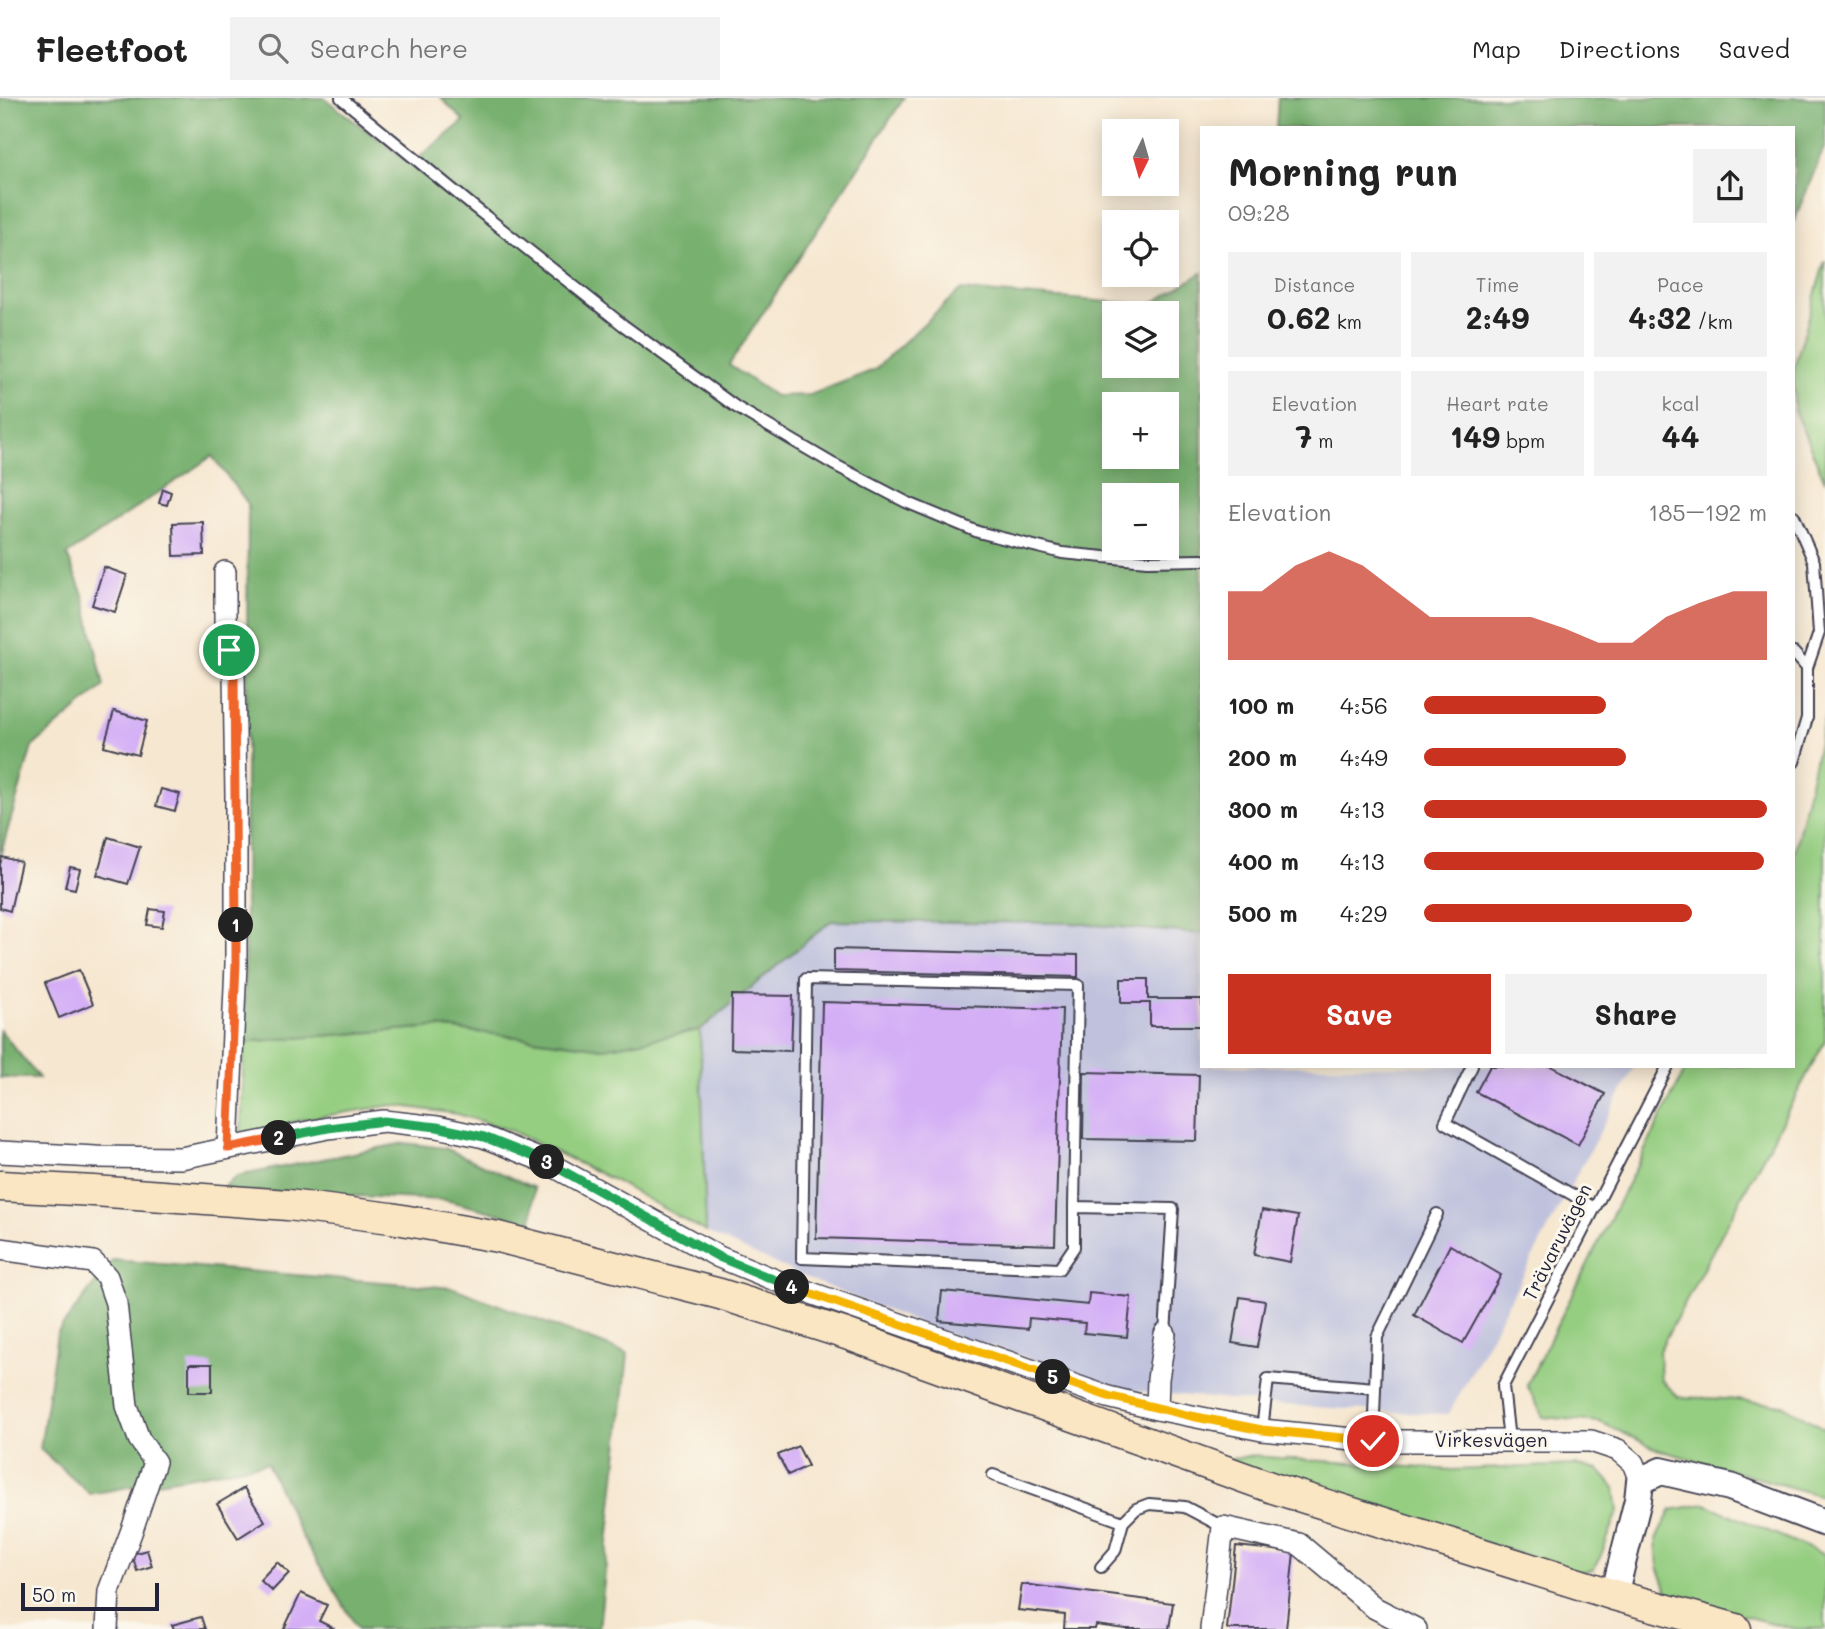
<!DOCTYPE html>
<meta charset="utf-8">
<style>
body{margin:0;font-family:Mali,sans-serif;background:#f2f2f2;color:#222;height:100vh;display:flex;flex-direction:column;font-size:26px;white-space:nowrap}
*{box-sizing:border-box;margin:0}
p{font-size:23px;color:#767676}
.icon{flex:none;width:38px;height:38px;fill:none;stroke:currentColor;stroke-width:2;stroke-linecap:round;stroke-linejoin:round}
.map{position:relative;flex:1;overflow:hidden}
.side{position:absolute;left:1200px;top:28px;width:595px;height:942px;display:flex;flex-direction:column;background:#fff;border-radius:0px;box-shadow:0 4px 18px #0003}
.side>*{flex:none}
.needle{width:46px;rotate:185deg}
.controls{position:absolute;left:1102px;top:21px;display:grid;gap:14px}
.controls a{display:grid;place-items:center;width:77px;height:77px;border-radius:0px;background:#fff;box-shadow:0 4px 18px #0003;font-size:35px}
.scale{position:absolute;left:21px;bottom:18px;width:138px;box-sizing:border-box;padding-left:7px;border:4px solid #22223b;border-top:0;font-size:19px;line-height:24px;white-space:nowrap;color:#22223b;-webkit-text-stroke:5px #fbf7ec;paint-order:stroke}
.pin{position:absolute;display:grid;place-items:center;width:60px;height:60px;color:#fff;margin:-30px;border:4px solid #fff;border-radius:50%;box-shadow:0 2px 7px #0007}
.km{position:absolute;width:35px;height:35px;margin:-18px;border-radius:50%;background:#222;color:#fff;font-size:19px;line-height:35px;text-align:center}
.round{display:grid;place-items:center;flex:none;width:74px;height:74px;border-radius:0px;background:#f2f2f2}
.headline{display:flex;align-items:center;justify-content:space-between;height:119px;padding:0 28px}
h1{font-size:38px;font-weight:700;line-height:52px}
.stats{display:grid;grid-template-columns:repeat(3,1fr);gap:10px;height:119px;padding:7px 28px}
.stats div{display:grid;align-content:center;border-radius:0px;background:#f2f2f2;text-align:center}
.stats b{font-size:30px;font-weight:700}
.stats small{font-size:19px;font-weight:400}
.stats p{font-size:19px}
.chart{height:196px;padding:14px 28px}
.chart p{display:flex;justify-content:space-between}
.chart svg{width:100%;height:126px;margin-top:7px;fill:#c8321e;opacity:.7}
.primary-button{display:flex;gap:14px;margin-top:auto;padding:14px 28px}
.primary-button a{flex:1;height:80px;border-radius:0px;background:#c8321e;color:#fff;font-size:28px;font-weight:700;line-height:80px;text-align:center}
.primary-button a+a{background:#f2f2f2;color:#222}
ul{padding:0 28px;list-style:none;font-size:23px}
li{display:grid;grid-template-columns:112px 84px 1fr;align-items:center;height:52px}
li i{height:18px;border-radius:9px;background:#c8321e}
header{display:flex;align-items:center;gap:42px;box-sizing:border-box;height:98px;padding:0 35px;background:#fff;border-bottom:2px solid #e0e0e0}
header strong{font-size:33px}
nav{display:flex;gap:38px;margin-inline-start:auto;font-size:24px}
.search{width:490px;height:63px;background:#f2f2f2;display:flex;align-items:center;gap:18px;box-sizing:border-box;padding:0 24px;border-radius:0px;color:#767676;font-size:26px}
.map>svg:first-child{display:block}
.industrial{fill:#c0c2dd}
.green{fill:#95cd81;stroke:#5c785e;stroke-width:2}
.forest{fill:#78b06f;stroke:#4d6955;stroke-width:2;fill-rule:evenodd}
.building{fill:#d4aff6}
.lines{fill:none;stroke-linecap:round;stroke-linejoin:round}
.service-casing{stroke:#424051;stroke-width:14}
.minor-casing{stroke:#424051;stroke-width:24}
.tertiary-casing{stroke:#424051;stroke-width:30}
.secondary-casing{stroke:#424051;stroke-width:33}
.service{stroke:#fff;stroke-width:10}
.minor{stroke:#fff;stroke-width:21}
.tertiary{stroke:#fff;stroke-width:26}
.secondary{stroke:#fbe6c4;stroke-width:30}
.split-1-casing{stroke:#fff;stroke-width:14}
.split-2-casing{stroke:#fff;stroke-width:14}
.split-3-casing{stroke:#fff;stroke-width:14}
.split-4-casing{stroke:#fff;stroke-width:14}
.split-5-casing{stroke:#fff;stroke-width:14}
.split-6-casing{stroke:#fff;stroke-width:14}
.split-1{stroke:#f0652b;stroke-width:9}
.split-2{stroke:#f0652b;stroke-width:9}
.split-3{stroke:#22a559;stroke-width:9}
.split-4{stroke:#22a559;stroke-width:9}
.split-5{stroke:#f5b400;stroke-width:9}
.split-6{stroke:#f5b400;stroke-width:9}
.labels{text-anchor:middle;stroke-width:6;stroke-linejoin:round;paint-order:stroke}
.street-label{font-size:19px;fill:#22223b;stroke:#fbf7ec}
</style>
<header>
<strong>Fleetfoot</strong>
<div class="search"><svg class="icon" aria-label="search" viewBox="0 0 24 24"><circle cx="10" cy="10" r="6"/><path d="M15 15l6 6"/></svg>Search here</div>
<nav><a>Map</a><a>Directions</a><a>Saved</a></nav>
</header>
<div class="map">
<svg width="1825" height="1531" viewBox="0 0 1825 1531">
<rect width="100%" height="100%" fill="#fbf7ec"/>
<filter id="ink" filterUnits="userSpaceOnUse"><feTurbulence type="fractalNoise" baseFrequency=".0143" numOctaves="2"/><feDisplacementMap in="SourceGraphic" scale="14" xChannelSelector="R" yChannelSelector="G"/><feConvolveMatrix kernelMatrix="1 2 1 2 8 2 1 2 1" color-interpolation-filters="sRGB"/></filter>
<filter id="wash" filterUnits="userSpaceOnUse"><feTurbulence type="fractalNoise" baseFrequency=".00686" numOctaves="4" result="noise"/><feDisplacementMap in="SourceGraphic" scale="28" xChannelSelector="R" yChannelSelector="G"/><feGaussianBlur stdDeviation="1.57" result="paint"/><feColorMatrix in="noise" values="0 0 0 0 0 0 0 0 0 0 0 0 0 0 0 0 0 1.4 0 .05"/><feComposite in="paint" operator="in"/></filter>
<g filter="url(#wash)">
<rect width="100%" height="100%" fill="#f6e7d0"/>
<path class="industrial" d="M831 823 1069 825 1202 836V968H1635L1449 1316 1410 1315 1284 1307 1117 1291 1004 1252 933 1231 809 1181 706 1134 700 932Z"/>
<g class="green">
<path d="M1825 162V383L1794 312V270Z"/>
<path d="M1825 618V943L1659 1253 1661 1281 1678 1299 1727 1301 1783 1307 1825 1331V1399L1659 1352 1600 1324 1543 1319 1527 1287 1687 968H1794V756Z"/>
<path d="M437 929 604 950 700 932 706 1134 611 1081 512 1033 457 1016 393 1007 305 1021 241 1037 244 944Z"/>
<path d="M1251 1358 1453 1372 1576 1367 1599 1372 1615 1390 1618 1414 1599 1462 1593 1472 1577 1474 1220 1363Z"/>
<path d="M1705 1406 1825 1457V1531H1795L1669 1499 1658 1468 1656 1441 1671 1412Z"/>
</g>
<g class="forest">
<path d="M0 0H324L411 66 464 23 441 0H904L729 267 775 298 810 297 874 272 960 192 1149 207 1202 175V836L1069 825 831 823 700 932 604 950 437 929 244 944 248 406 212 358 67 457 84 499 104 588 32 649 0 758ZM1115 215H1167V268H1115ZM1115 306H1167V359H1115ZM1115 397H1167V450H1115Z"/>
<path d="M1278 0H1825V47L1794 124V30H1276Z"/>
<path d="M0 932 39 980H0Z"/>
<path d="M404 1045 445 1050 534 1090 532 1124 445 1102 220 1092 237 1078Z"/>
<path d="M113 1162 454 1190 628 1256 599 1531H358L301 1437 267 1365 90 1396 40 1351 57 1235Z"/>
</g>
<g id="blocks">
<g class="building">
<path d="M163 391 171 394 167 407 159 405Z"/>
<path d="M203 424 204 457 174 458 173 425Z"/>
<path d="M104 469 127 477 115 514 92 507Z"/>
<path d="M114 613 147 623 138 657 104 648Z"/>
<path d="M161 691 180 696 175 713 156 708Z"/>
<path d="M108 739 140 749 128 786 97 777Z"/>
<path d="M2 759 21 764 10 813 0 810V767Z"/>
<path d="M70 769 80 771 75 791 65 789Z"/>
<path d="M150 811 165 813 162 829 147 827Z"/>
<path d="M834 851 1078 857V879L834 873Z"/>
<path d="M79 872 93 906 59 920 45 885Z"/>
<path d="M1121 881H1148V901H1202V928H1150V905H1121Z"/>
<path d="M732 897 793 898 791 953 731 951Z"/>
<path d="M822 904 1062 911 1055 1147 816 1140Z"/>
<path d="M1490 968H1551L1605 996 1578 1047 1476 994Z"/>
<path d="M1084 974 1199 977 1197 1043 1083 1041Z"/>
<path d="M1262 1112 1298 1118 1290 1164 1254 1157Z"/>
<path d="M1450 1147 1501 1177 1463 1245 1414 1217Z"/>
<path d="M942 1193 1088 1207 1089 1195 1131 1199 1127 1239 1084 1235 1085 1225 1029 1220 1028 1231 939 1223Z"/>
<path d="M1240 1199 1265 1203 1257 1249 1232 1245Z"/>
<rect x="189" y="1266" width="23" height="28"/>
<path d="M798 1348 808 1368 788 1377 778 1357Z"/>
<path d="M244 1390 265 1423 238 1440 217 1406Z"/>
<path d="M1236 1448 1294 1454 1286 1531H1227Z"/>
<path d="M147 1452 152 1468 137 1473 132 1456Z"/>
<path d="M277 1464 289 1475 272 1493 260 1482Z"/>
<path d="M1022 1486 1173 1505 1169 1531H1126L1096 1527 1095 1531H1064L1065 1517 1018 1512Z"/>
<path d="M301 1495 327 1507 319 1523 335 1531H284Z"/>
<path d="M201 1519 205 1531H174L172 1527Z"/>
</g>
</g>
</g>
<g filter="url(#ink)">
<use href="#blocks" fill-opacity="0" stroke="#424051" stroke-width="2"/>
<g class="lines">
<defs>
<g id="service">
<path d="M341 0 474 109 623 227 736 309 833 366 906 404 978 434 1062 455 1147 463 1202 462"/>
<path d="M1794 418 1814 464 1819 535 1807 570V620L1794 664"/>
<path d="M1794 555 1807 570"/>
<path d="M1472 968 1445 1025 1573 1097 1594 1110"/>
<path d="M1074 1109V1149L1059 1171 802 1160 806 881 1078 887 1074 1109 1173 1111 1165 1236"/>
<path d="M1262 1332 1268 1281 1375 1290"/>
<path d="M1509 1342 1503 1288 1668 968"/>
<path d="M1373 1343 1377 1239 1437 1116"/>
<path d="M993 1377 1123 1424"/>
<path d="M1101 1469 1115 1453 1123 1424 1136 1411 1149 1406 1185 1409 1223 1429"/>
</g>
<g id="minor">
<path d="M225 474V522L234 576 236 697V866L228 1050"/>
<path d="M0 1054 96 1059 181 1060 328 1030 384 1023 437 1029 484 1039 546 1064 719 1159 780 1184 1108 1299 1157 1311 1262 1332 1373 1343H1591L1618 1352 1633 1365 1640 1383"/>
<path d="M0 1151 93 1164 107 1179 116 1205 127 1308 139 1341 155 1364 132 1432 109 1493 107 1531"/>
<path d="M1157 1311 1158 1281 1165 1236"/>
<path d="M1211 1531 1223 1429 1299 1446 1375 1510 1416 1531"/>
</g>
<path id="tertiary" d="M1614 1497 1638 1402 1640 1383 1661 1373 1730 1389 1825 1425"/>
<path id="secondary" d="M0 1088 94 1093 288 1107 391 1120 498 1139 720 1196 846 1236 1273 1390 1614 1497 1736 1531"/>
</defs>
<use href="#service" class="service-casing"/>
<use href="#minor" class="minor-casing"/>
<use href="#tertiary" class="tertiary-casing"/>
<use href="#secondary" class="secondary-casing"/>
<use href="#service" class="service"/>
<use href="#minor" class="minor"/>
<use href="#tertiary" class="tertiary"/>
<use href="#secondary" class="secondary"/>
</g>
</g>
<g class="lines" filter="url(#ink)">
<defs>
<path id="split-1" d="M229 552 234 576 236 827"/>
<path id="split-2" d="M236 827V866L228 1050 279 1040"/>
<path id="split-3" d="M279 1040 328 1030 384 1023 437 1029 484 1039 547 1064"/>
<path id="split-4" d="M547 1064 719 1159 792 1189"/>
<path id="split-5" d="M792 1189 1053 1279"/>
<path id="split-6" d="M1053 1279 1108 1298 1191 1318 1262 1332 1373 1343"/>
</defs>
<use href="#split-1" class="split-1-casing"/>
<use href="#split-2" class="split-2-casing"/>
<use href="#split-3" class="split-3-casing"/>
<use href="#split-4" class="split-4-casing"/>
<use href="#split-5" class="split-5-casing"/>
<use href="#split-6" class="split-6-casing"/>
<use href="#split-1" class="split-1"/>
<use href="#split-2" class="split-2"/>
<use href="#split-3" class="split-3"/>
<use href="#split-4" class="split-4"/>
<use href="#split-5" class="split-5"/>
<use href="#split-6" class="split-6"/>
</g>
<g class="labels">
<g class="street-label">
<text transform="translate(1557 1144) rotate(-63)" y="7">Trävaruvägen</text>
<text x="1491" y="1349">Virkesvägen</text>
</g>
</g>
</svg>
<div class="controls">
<a><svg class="needle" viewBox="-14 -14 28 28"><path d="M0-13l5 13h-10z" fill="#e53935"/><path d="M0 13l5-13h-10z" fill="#767676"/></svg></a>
<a><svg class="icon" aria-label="locate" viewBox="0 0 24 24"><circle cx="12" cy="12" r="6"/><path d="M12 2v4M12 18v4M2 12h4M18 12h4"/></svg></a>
<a><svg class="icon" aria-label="layers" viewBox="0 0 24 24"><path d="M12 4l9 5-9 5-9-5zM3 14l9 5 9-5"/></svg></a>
<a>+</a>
<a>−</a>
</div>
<div class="scale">50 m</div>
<div class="pin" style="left:229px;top:552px;background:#1e9e55"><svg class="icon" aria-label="arrive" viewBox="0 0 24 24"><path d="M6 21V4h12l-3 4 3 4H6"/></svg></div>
<div class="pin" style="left:1373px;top:1343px;background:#d93025"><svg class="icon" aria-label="check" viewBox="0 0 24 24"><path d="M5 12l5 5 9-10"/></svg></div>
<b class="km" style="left:236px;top:827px">1</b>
<b class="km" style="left:279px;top:1040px">2</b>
<b class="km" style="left:547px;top:1064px">3</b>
<b class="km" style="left:792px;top:1189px">4</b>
<b class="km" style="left:1053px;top:1279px">5</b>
<section class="side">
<div class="headline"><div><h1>Morning run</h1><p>09:28</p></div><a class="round"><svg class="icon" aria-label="share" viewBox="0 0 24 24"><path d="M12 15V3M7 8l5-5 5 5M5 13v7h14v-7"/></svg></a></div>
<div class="stats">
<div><p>Distance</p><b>0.62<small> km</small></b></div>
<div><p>Time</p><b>2:49</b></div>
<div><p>Pace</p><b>4:32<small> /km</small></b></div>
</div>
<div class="stats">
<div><p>Elevation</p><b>7<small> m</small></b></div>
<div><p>Heart rate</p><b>149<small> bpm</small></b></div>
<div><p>kcal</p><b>44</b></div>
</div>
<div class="chart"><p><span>Elevation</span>185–192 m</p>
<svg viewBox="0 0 160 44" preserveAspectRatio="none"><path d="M0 44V20L10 20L20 11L30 6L40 11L50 20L60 29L70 29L80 29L90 29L100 33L110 38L120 38L130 29L140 24L150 20L160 20V44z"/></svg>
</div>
<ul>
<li><b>100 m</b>4:56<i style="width:53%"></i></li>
<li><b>200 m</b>4:49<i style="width:59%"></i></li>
<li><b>300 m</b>4:13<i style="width:100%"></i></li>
<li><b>400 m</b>4:13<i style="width:99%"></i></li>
<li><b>500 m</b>4:29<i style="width:78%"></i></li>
</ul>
<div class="primary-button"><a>Save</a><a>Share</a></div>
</section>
</div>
